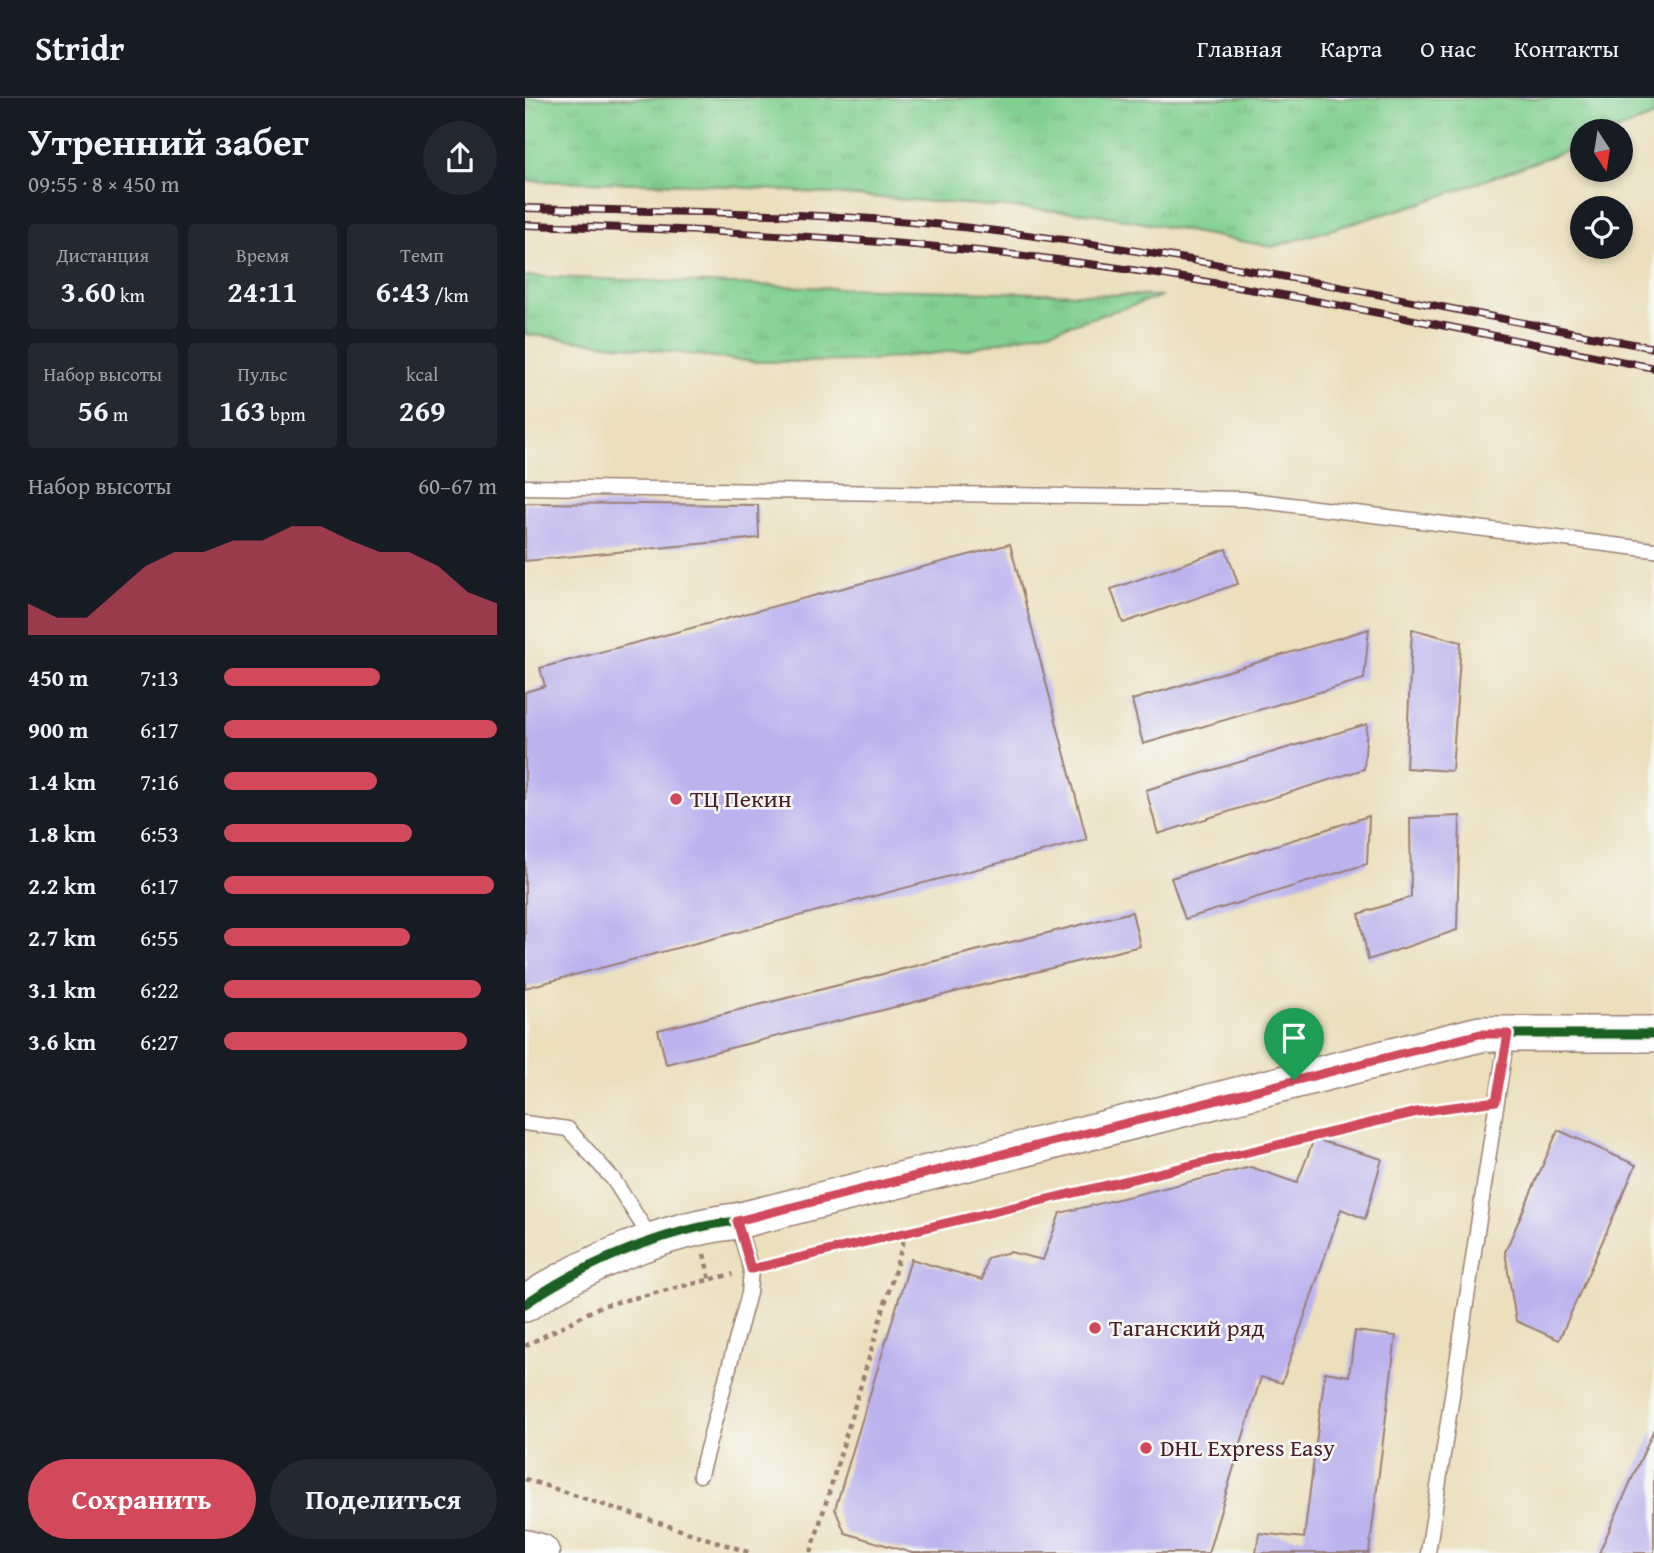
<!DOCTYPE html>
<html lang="ru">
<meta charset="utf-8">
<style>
body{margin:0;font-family:"Gentium Book Plus",serif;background:#242831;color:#f1f3f6;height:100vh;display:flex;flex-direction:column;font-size:26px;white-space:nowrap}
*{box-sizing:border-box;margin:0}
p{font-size:23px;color:#9ea1a6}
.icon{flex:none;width:38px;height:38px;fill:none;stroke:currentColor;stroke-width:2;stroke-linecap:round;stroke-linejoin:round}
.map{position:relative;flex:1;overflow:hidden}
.drawer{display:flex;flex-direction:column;background:#171b24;width:525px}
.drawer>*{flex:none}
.needle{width:46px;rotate:168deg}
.fabs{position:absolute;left:1045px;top:21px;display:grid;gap:14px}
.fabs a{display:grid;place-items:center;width:63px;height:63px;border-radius:50%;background:#171b24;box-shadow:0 4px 10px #0003;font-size:35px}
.pin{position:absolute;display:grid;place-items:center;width:60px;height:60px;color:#fff;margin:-72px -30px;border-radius:50% 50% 50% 0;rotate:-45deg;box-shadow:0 0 7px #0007}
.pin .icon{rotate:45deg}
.round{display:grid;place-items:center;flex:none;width:74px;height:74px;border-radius:37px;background:#242831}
.headline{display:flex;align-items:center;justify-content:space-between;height:119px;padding:0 28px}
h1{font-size:38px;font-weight:700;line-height:52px}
.metrics{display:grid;grid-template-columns:repeat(3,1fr);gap:10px;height:119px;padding:7px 28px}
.metrics div{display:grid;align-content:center;border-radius:7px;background:#242831;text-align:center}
.metrics b{font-size:30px;font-weight:700}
.metrics small{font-size:19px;font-weight:400}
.metrics p{font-size:19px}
.chart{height:196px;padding:14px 28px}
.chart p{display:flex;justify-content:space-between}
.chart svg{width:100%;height:126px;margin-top:7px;fill:#d1495b;opacity:.7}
.primary-button{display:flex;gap:14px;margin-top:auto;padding:14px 28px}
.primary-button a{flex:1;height:80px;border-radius:42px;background:#d1495b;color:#fff;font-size:28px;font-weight:700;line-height:80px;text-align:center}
.primary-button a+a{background:#242831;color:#f1f3f6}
ul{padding:0 28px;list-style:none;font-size:23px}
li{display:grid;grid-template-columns:112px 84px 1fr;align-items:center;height:52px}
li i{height:18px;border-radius:9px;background:#d1495b}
header{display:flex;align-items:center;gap:42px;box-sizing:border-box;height:98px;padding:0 35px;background:#171b24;border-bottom:2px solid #363941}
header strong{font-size:33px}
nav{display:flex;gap:38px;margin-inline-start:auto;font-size:24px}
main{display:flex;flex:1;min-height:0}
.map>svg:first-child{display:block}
.grass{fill:url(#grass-tufts);stroke:#66785e;stroke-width:2}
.building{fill:#bbb2ee}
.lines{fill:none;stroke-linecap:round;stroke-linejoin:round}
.service-casing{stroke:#9a7f74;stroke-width:17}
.tertiary-casing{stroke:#9a7f74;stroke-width:38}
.secondary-casing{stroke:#9a7f74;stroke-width:41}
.path{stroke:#9a7f74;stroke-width:4.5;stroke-dasharray:5 5;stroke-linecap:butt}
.service{stroke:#fff;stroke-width:14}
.tertiary{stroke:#fff;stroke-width:35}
.secondary{stroke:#fff;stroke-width:38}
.rail-casing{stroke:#4a1f2b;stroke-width:8}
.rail{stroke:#f6f6f2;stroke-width:5;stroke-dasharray:16;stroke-linecap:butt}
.cycleway-casing{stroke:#f6f6f2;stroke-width:13}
.cycleway{stroke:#1b5e20;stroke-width:9}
.route-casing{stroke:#fff;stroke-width:14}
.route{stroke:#d1495b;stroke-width:9}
.poi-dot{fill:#d1495b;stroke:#f6f6f2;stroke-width:2.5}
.labels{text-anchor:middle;stroke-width:5;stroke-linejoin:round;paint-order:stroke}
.poi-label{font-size:24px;fill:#4a1f2b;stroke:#f6f6f2;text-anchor:start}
</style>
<header>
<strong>Stridr</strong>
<nav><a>Главная</a><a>Карта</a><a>О нас</a><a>Контакты</a></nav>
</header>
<main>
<section class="drawer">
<div class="headline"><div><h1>Утренний забег</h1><p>09:55 · 8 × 450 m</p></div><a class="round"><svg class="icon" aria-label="share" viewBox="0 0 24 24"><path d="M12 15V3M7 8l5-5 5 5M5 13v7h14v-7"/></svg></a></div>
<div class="metrics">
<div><p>Дистанция</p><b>3.60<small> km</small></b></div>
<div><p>Время</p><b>24:11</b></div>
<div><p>Темп</p><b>6:43<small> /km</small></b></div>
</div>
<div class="metrics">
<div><p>Набор высоты</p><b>56<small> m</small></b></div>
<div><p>Пульс</p><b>163<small> bpm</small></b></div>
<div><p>kcal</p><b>269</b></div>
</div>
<div class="chart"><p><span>Набор высоты</span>60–67 m</p>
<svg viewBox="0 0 160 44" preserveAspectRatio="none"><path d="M0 44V33L10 38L20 38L30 29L40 20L50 15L60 15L70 11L80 11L90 6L100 6L110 11L120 15L130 15L140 20L150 29L160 33V44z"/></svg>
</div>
<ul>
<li><b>450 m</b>7:13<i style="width:57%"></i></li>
<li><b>900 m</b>6:17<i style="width:100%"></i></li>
<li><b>1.4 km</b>7:16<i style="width:56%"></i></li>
<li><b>1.8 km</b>6:53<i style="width:69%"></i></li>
<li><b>2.2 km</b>6:17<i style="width:99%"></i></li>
<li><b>2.7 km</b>6:55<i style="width:68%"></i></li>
<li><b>3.1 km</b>6:22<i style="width:94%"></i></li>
<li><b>3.6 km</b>6:27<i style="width:89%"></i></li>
</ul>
<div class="primary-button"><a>Сохранить</a><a>Поделиться</a></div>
</section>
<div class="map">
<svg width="1129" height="1455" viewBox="0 0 1129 1455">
<defs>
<pattern id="grass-tufts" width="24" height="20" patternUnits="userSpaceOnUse" patternTransform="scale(1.75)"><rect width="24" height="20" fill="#82d090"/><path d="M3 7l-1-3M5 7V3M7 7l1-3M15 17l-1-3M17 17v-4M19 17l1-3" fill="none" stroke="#72b27c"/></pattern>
</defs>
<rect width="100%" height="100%" fill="#f6f6f2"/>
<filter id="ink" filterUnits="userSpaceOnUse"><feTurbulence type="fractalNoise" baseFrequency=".0143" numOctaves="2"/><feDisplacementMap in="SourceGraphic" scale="14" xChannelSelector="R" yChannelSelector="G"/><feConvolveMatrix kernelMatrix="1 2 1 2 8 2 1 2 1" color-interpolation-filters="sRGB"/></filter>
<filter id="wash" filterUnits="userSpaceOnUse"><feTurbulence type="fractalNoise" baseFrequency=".00686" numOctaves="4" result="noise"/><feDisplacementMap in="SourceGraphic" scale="28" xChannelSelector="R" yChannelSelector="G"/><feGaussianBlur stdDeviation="1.57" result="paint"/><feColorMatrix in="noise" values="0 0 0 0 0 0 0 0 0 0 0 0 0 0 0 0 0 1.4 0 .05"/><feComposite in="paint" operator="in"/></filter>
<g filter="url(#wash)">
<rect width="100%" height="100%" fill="#ebdfbc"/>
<g class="grass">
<path d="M0 0H1129V18L1091 33H1057V47L900 104 747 149 572 116 173 86 0 83Z"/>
<path d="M0 178 308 190 637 198 532 231 439 252 338 263 230 264 0 236Z"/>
</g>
<g id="blocks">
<g class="building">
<path d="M0 405 233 407 234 440 0 463Z"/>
<path d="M485 446 562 742 0 890V594L20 588 15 570Z"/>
<path d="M701 451 713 486 598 525 586 491Z"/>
<path d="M844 531 839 581 618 646 607 602Z"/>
<path d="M887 531 936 544 927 673 881 670Z"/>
<path d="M842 626 839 671 633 736 621 692Z"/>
<path d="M844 718 842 766 660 821 646 780Z"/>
<path d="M935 718 932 832 843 862 834 816 886 799 885 720Z"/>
<path d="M607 814 615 848 141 966 133 932Z"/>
<path d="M1033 1032 1111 1067 1034 1242 991 1223 980 1154Z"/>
<path d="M789 1041 857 1061 840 1121 816 1111 757 1285 736 1279 683 1455H387L320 1435 310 1411 386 1161 457 1182 462 1160 485 1154 518 1162 535 1115 726 1069 772 1085Z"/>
<path d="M830 1233 871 1238 844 1455H731L734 1435 779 1440 800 1274 824 1278Z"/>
<path d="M1129 1331V1455H1074Z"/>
</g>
</g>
</g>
<g filter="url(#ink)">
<use href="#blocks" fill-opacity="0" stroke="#9a7f74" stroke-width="2"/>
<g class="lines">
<defs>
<g id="service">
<path d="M0 389 719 401 1129 452"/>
<path d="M0 1025 43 1031 88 1081 127 1142"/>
<path d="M175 1377 224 1195 226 1172 212 1123"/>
<path d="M903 1455 982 937"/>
</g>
<path id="tertiary" d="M0 1206C59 1165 141 1131 212 1123L955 936H1129"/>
<path id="secondary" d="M0 1451 15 1455"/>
</defs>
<use href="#service" class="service-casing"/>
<use href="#tertiary" class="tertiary-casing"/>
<use href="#secondary" class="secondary-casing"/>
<g class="path">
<path d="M381 1135 892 1014 954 1006"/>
<path d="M179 1156 185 1182"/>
<path d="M243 1167 381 1135 286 1455"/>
<path d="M0 1248 76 1208 208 1176"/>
<path d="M0 1381 226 1455"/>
</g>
<use href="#service" class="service"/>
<use href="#tertiary" class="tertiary"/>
<use href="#secondary" class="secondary"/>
<defs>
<g id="rail">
<path d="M0 110C139 114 279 113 418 127 657 152 893 206 1129 250"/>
<path d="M0 127C202 132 399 142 600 171 777 197 953 235 1129 270"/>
</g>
</defs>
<use href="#rail" class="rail-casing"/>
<use href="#rail" class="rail"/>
<defs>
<path id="cycleway" d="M0 1206C59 1165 141 1131 212 1123L955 936H1129"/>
</defs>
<use href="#cycleway" class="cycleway-casing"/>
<use href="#cycleway" class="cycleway"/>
</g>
</g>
<g class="lines" filter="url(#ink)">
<defs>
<path id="route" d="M955 936H983L971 1003 892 1014 226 1171 212 1123Z"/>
</defs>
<use href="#route" class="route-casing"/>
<use href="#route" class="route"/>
</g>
<g class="poi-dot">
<circle cx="151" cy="701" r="7"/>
<circle cx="570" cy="1230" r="7"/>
<circle cx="621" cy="1350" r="7"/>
</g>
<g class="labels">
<g class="poi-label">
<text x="165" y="709">ТЦ Пекин</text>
<text x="584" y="1238">Таганский ряд</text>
<text x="635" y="1358">DHL Express Easy</text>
</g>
</g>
</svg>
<div class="fabs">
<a><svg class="needle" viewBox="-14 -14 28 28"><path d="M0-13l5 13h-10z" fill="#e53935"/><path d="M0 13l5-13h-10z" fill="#9ea1a6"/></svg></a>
<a><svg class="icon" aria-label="locate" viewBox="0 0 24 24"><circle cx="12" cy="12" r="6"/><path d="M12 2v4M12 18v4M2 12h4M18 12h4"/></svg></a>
</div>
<div class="pin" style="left:769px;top:982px;background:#1e9e55"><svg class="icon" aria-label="arrive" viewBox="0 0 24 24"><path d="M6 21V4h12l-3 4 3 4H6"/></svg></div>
</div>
</main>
